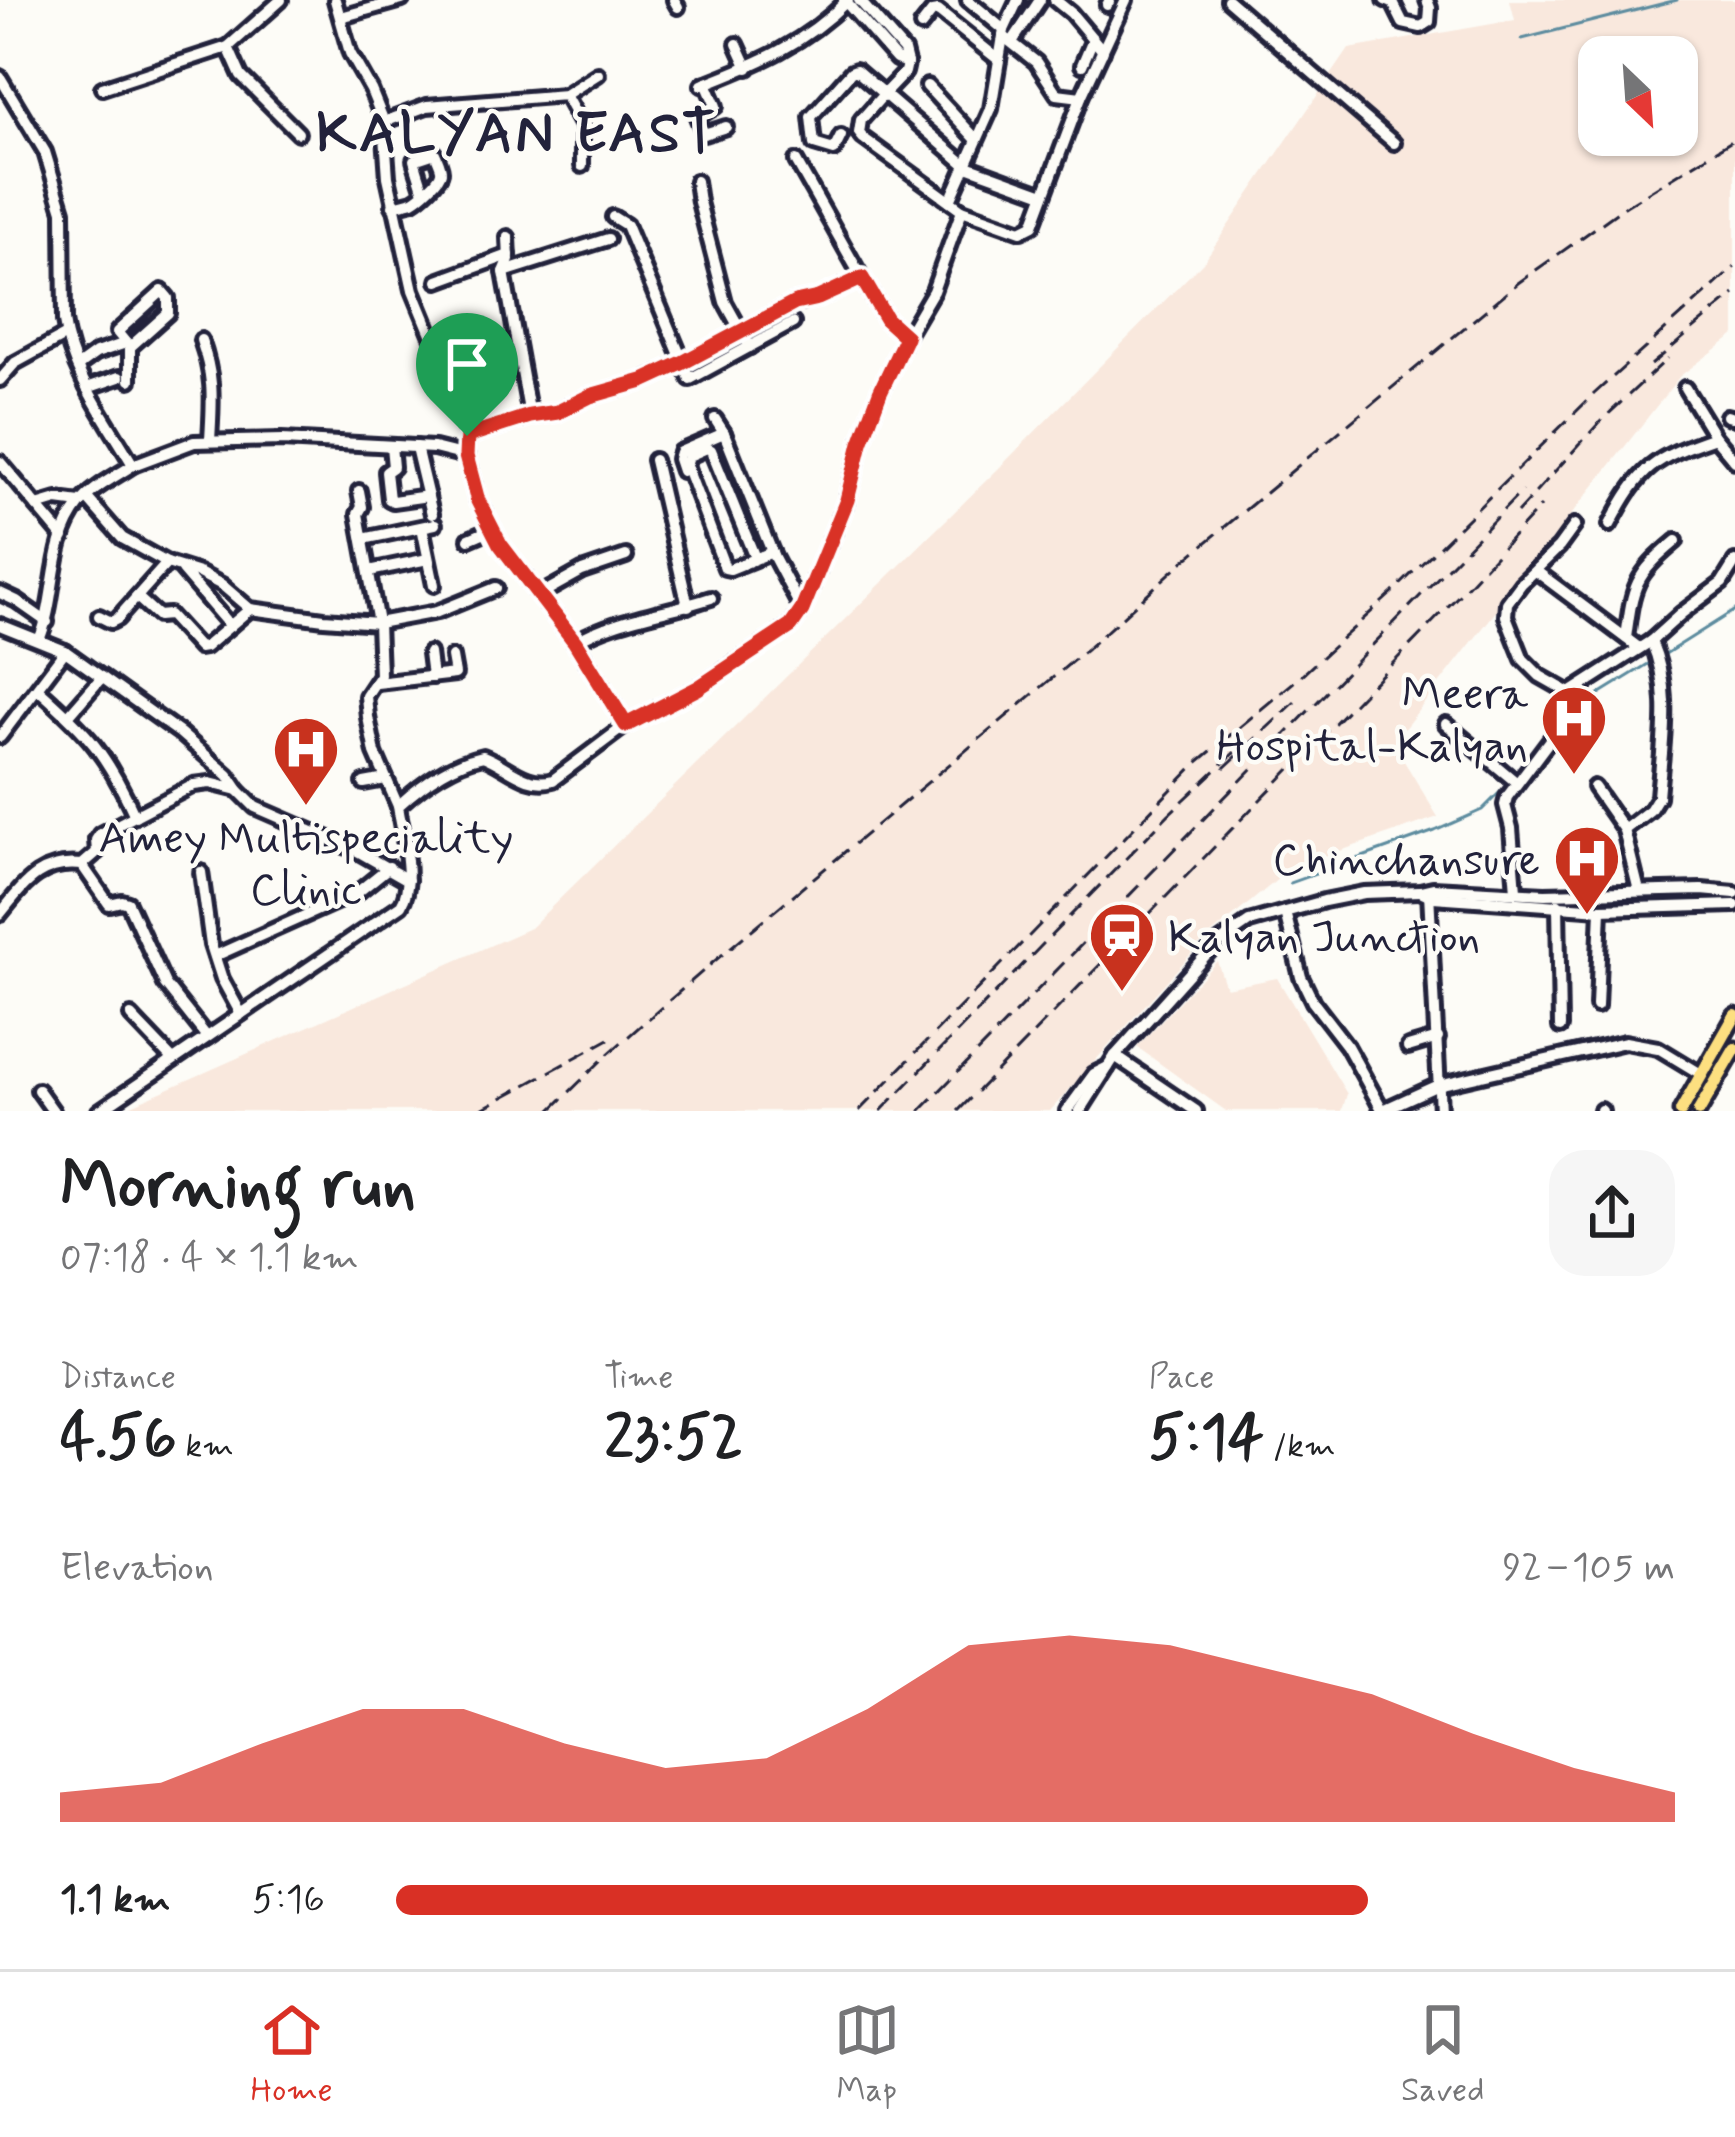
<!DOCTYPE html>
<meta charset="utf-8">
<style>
body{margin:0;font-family:Mynerve,sans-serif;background:#f6f6f6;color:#202124;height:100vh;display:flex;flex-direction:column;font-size:45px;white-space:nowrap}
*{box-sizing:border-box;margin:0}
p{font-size:39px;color:#757577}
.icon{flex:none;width:66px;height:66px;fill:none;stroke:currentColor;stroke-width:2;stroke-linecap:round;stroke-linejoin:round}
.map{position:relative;height:1111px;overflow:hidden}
.side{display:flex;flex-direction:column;background:#fff;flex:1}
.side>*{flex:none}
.needle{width:78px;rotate:155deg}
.fabs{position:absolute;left:1578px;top:36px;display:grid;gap:24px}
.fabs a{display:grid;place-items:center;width:120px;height:120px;border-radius:24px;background:#fff;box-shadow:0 3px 9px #0004;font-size:60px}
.pin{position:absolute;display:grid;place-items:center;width:102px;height:102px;color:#fff;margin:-123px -51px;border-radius:50% 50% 50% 0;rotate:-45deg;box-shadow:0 0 12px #0007}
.pin .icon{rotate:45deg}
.round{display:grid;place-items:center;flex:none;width:126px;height:126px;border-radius:36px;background:#f6f6f6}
.summary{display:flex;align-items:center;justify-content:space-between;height:204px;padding:0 60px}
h1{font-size:66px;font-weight:800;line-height:90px}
.figures{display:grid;grid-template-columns:repeat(3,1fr);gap:18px;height:204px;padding:12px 60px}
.figures div{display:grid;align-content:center}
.figures b{font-size:60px;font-weight:800}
.figures small{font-size:33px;font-weight:400}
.figures p{font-size:33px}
.chart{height:336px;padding:24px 60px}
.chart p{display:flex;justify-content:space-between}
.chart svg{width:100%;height:216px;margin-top:12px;fill:#d93025;opacity:.7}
ul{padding:0 60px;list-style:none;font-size:39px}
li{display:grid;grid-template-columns:192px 144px 1fr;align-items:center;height:90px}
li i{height:30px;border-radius:15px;background:#d93025}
.dock{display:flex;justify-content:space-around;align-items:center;height:168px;border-top:3px solid #e0e0e0;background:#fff;font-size:33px;color:#757577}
.dock a{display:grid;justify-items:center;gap:6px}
.dock .selected{color:#d93025}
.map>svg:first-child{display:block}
.built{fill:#f9e8dd;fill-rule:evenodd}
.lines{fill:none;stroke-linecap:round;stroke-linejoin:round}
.stream{stroke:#5d8c9f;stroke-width:3}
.minor-casing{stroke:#22223b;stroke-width:20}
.major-casing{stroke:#22223b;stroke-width:21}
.minor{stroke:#fdfcf7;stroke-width:10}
.major{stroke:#fddf80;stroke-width:12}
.rail{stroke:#22223b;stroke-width:3;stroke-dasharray:18 9;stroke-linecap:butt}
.route-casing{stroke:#fff;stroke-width:24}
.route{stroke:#d93025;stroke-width:15}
.labels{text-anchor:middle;stroke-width:9;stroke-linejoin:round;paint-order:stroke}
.poi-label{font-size:45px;fill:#22223b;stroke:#fdfcf7;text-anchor:end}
.district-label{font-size:57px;font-weight:bold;letter-spacing:3px;fill:#22223b;stroke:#fdfcf7}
</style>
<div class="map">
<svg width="1735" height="1111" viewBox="0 0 1735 1111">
<rect width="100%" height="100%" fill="#fdfcf7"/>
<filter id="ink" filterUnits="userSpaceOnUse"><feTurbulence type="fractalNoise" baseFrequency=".00833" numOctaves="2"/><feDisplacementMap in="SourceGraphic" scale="24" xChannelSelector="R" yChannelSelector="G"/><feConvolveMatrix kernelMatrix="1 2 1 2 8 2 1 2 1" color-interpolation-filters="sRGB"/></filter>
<g filter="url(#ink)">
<g class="built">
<path d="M1510 0H1735V335L1680 376 1393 743 1438 817 1291 868 1200 944 1050 1111H118L530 928 998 469 1204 261 1349 49 1515 20ZM1599 57H1677V135H1599Z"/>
<path d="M1217 961 1226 988 1277 978 1347 1094 1342 1111H1226L1137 1047Z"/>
</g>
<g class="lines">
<g class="stream">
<path d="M1522 39 1677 0"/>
<path d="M1662 656 1735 610"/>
<path d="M1575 709 1653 661"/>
<path d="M1290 883 1435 831 1482 810 1509 783"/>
</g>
<defs>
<g id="minor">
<path d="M335 0 350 53 371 90 384 122 388 177 413 290 457 397 467 436 466 456 478 501 500 544 575 642 626 725"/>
<path d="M674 0 678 7"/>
<path d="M844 0 896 59 907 63"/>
<path d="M859 0 904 51 907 63"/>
<path d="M968 0 1004 30"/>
<path d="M1055 0 1071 13 1103 51"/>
<path d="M1228 0 1394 143"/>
<path d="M1385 0 1393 3 1403 23 1421 27 1429 22 1430 8 1427 0"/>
<path d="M1107 5 1110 0"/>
<path d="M341 17 402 0"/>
<path d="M921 26 932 12 938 11 999 60"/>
<path d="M1003 36 1036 62 1057 94 1081 97"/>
<path d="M1012 42 1040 0"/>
<path d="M737 44 748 68"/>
<path d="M228 47 241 76 298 133"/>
<path d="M907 63 905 72 884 94 967 166 1044 194"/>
<path d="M1082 65 1093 39"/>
<path d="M0 77 45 152 63 211 64 321C71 374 107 420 133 465 117 476 92 488 80 504 48 544 58 596 39 640"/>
<path d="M706 83 716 106 697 117 704 134 726 127"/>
<path d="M702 85C759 63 804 44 848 0"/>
<path d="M927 86 976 139"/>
<path d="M102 88 228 47 281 0"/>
<path d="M565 95 598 74"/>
<path d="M384 122 427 106 565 95 582 126V166"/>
<path d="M841 136 834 150 814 144 811 117 851 72 856 70 884 94 861 120 859 133 863 138 962 210 1021 231 1033 225 1081 97 1126 0"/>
<path d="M796 161 862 278"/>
<path d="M696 181 699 202 725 302 750 347"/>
<path d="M950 201 991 109 1004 30 1018 0"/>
<path d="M393 206C396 205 410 202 413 201 420 197 440 180 441 172 442 168 436 156 435 153L414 160 424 192"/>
<path d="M613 217 626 225 690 379 793 323"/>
<path d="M508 237 509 260 504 272 530 416"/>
<path d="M504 272 608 239"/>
<path d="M438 281 509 255"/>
<path d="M201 340C215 380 212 400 210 441"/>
<path d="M126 343 117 332 162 291 168 298V313L130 347"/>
<path d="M78 366 96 353 126 343 130 347V380"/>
<path d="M0 380 15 363 66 335"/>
<path d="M87 388 119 377"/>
<path d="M1685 388 1715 437 1735 461"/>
<path d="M1727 416 1735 418"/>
<path d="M715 419 724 433 774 557 802 610"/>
<path d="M467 436 530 416 558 412 590 396 643 381 682 363 795 303 818 298 862 278 886 319 906 337"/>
<path d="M391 446 393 467 386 472 389 499 393 501 428 496"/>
<path d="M416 447 432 514"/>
<path d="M654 460 688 606"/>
<path d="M0 462 63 537"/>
<path d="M133 465 194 442 282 440 434 448 466 456"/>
<path d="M682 471 678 459 680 452 724 433"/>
<path d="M359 491 362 507 358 514 378 623 380 675 366 696 368 717 375 753 398 806"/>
<path d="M87 498 122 538 167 563 199 573 222 585 250 609 324 619 378 623 437 612 496 588"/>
<path d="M37 506 57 500 80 503"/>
<path d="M1610 525C1640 467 1654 458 1715 437"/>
<path d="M422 527 434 585"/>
<path d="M363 539 435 524"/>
<path d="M469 539 492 529"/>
<path d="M753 553 711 450 707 448 689 456 686 465 725 568 730 569 772 552"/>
<path d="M182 570 230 626"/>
<path d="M369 571 428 559"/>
<path d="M1536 571 1639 648"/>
<path d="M0 593 17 601 47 622"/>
<path d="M539 595 582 571 626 556"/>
<path d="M137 597 158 616 169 615 199 648 205 647 250 609"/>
<path d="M99 616 111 622 117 619 167 563"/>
<path d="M0 625 65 651 180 733 228 775 238 790 255 807 359 852 408 880"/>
<path d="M1626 638C1633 585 1634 576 1676 541"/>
<path d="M575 642C616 618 666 613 711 598"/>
<path d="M429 653 432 677"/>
<path d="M377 683 455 674 452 657"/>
<path d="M38 689C88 733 107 754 135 816"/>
<path d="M1570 693 1540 676 1523 659 1506 616 1507 603 1521 584 1559 547 1575 525"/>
<path d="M1570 693 1651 641 1682 613 1722 583 1735 562"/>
<path d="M68 716 102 677"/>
<path d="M1446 724 1517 783"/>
<path d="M0 737 65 651"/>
<path d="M364 783 386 779"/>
<path d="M1594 787 1624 830 1639 891"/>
<path d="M1624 830 1650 810 1658 797C1662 744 1673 691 1651 641"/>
<path d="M82 865 97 852 96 840 100 834 194 785 210 783 238 790"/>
<path d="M201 872 211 945 222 979 241 1014"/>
<path d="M1420 891 1433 897 1601 909 1735 905"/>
<path d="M1516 891 1511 828 1505 805 1507 797 1567 717 1570 693"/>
<path d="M1429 892 1440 1111"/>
<path d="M1558 904 1560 1027"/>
<path d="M1285 912 1301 977 1313 1002 1347 1046 1383 1111"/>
<path d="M0 914C24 885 40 860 82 865L109 904 122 901 128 903 165 984 207 1037"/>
<path d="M215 956 358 892 389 867"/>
<path d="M1597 1006 1601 909"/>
<path d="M131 1016 173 1060"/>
<path d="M1408 1047 1438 1038"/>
<path d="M1115 1056 1196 1111"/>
<path d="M38 1090 53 1111"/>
<path d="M1383 1110 1438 1085 1625 1042 1658 1048 1701 1074"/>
<path d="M1601 1110 1602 1111"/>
<path d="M99 1111 401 905C416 882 402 833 398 806 422 784 450 763 483 756 507 765 526 788 553 780L626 725 697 688 791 626 802 610 847 500 861 443 880 392 906 337 933 291 962 210"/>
<path d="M1067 1111 1094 1074 1108 1067"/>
<path d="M1080 1111 1115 1056 1213 947 1249 922 1324 901 1364 893 1420 891 1433 888 1545 894 1702 890 1735 893"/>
</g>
<g id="major">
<path d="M1681 1111 1735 1016"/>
<path d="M1699 1111 1735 1049"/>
</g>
</defs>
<use href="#minor" class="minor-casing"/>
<use href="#major" class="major-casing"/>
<use href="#minor" class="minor"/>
<use href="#major" class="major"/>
<g class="rail">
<path d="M1651 365 1735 294"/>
<path d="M1517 513 1599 423 1668 358"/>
<path d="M1224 768 1295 702"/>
<path d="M478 1111 609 1039"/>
<path d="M550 1111 606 1056 711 964 1087 649 1179 565 1518 283 1626 206 1735 139"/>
<path d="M859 1111 1199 761 1300 677 1393 592 1594 394 1735 267"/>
<path d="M881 1111 1169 814 1235 752"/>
<path d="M920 1111 1522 491"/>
<path d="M958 1111 1460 594 1541 506"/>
</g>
</g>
</g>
<g class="lines" filter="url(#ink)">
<defs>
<path id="route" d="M862 278 886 319 906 337 880 392 861 443 847 500 802 610 791 626 698 688 626 725 575 642 500 544 478 501 466 456 467 436 530 416 558 412 590 396 643 381 682 363 795 303 818 298Z"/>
</defs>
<use href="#route" class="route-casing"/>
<use href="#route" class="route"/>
</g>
<defs>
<symbol id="hospital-pin" viewBox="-11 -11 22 30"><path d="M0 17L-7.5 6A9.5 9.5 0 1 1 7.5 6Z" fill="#c8321e" stroke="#fdfcf7"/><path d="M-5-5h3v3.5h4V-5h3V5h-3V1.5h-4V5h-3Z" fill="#fff"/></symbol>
<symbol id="station-pin" viewBox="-11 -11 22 30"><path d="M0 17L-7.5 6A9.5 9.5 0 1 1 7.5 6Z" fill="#c8321e" stroke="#fdfcf7"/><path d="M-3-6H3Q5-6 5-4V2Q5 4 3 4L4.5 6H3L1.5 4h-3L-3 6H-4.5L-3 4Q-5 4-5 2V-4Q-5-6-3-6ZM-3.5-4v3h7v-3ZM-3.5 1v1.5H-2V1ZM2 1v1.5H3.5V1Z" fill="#fff"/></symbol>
</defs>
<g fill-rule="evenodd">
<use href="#hospital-pin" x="1536" y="680" width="76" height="104"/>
<use href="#hospital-pin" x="268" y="711" width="76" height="104"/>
<use href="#hospital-pin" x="1549" y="820" width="76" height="104"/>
<use href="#station-pin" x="1084" y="897" width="76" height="104"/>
</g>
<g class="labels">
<g class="poi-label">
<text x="1528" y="708">Meera<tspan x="1528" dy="52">Hospital-Kalyan</tspan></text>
<text x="306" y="852" text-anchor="middle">Amey Multispeciality<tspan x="306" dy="52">Clinic</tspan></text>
<text x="1540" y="874">Chinchansure</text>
<text x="1168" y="951" text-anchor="start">Kalyan Junction</text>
</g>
<g class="district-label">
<text x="517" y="151">KALYAN EAST</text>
</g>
</g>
</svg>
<div class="fabs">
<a><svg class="needle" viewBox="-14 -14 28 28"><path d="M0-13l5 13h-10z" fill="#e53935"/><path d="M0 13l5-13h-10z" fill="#757577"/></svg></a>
</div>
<div class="pin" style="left:467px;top:436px;background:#1e9e55"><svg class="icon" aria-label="arrive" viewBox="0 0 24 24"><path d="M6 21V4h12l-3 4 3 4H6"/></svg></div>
</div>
<section class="side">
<div class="summary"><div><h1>Morning run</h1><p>07:18 · 4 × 1.1 km</p></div><a class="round"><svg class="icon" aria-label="share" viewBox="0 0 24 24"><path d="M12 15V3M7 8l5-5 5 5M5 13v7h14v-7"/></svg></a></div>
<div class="figures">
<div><p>Distance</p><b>4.56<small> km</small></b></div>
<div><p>Time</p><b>23:52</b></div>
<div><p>Pace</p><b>5:14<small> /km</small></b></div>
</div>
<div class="chart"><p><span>Elevation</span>92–105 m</p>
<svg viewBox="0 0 160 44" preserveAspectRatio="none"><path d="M0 44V38L10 36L20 28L30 21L40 21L50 28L60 33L70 31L80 21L90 8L100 6L110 8L120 13L130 18L140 26L150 33L160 38V44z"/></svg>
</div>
<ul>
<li><b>1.1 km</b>5:16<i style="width:76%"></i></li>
</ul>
</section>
<nav class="dock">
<a class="selected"><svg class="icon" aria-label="home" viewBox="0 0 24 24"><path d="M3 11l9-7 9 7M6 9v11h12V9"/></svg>Home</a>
<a><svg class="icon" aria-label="map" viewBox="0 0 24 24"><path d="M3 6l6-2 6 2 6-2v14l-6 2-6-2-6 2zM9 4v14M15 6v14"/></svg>Map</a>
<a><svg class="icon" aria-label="saved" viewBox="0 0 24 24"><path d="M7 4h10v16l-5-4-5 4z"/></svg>Saved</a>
</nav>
